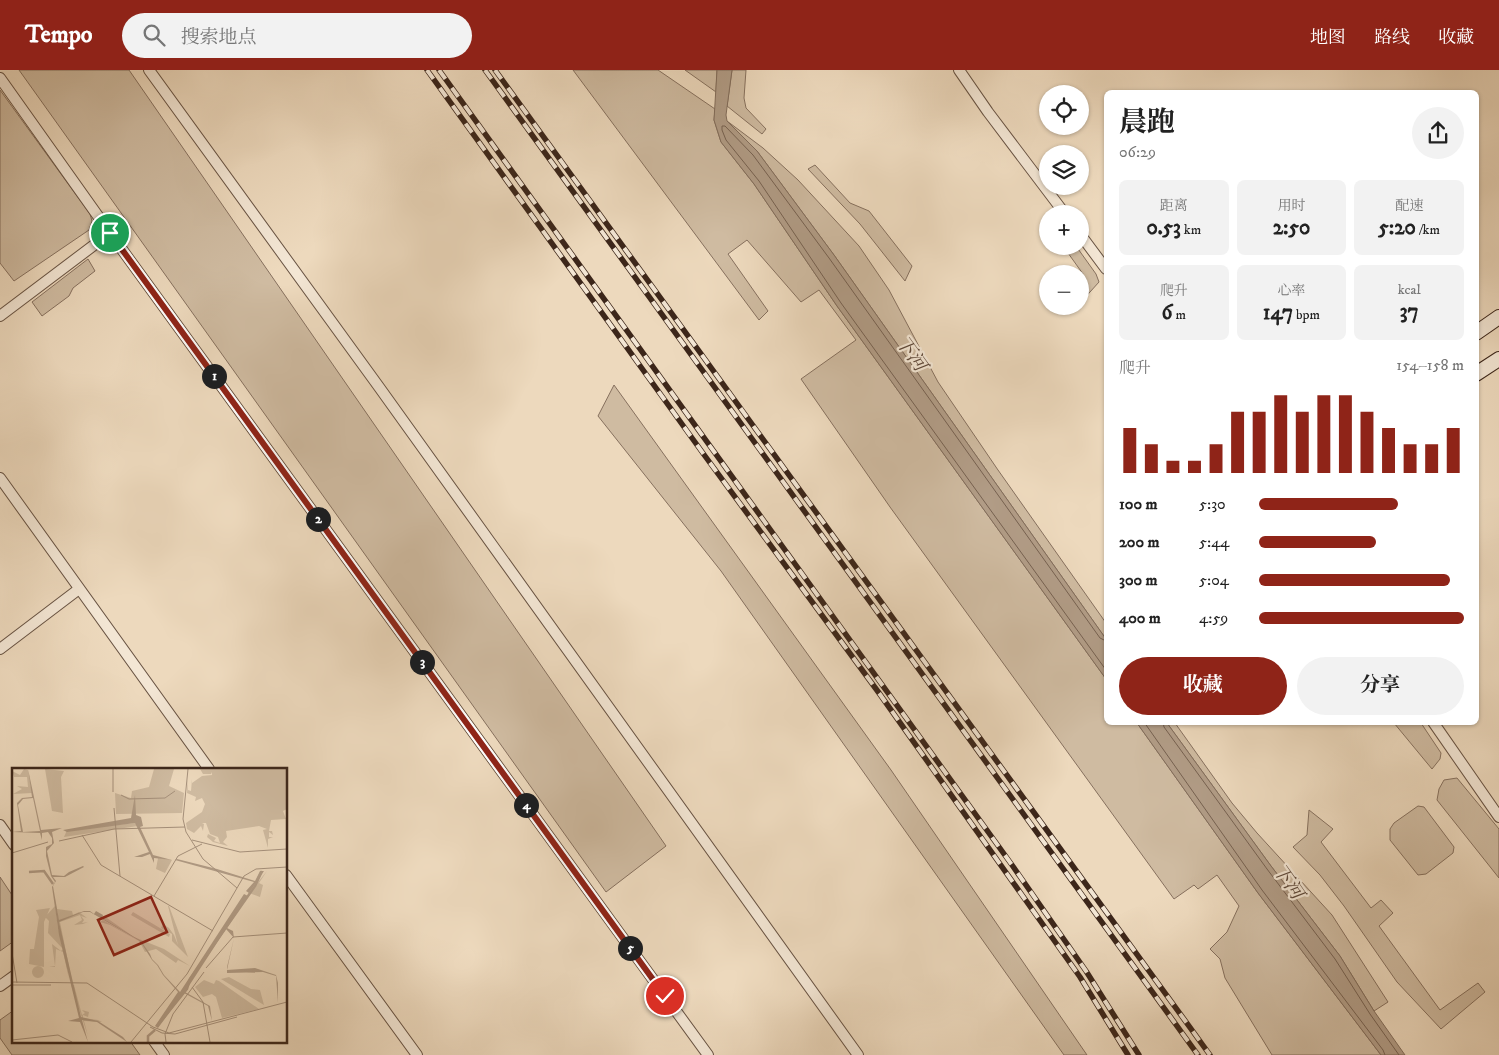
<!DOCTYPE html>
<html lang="zh">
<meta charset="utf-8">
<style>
body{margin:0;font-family:"IM FELL DW Pica","Noto Serif SC",serif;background:#f2f2f2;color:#222;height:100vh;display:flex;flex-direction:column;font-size:19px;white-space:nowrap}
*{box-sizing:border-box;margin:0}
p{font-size:16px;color:#767676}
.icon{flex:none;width:28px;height:28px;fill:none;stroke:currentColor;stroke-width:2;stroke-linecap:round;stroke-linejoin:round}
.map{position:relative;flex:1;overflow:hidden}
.sheet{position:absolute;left:1104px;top:20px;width:375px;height:635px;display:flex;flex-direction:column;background:#fff;border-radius:8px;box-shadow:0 1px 4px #0004}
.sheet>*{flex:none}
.controls{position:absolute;left:1039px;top:15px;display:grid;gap:10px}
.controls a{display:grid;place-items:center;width:50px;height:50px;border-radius:50%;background:#fff;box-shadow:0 1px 4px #0004;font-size:25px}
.pin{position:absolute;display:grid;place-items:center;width:42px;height:42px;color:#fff;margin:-21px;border:2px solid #fff;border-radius:50%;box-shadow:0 1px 5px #0007}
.km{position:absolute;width:25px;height:25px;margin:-12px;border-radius:50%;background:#222;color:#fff;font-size:14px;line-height:25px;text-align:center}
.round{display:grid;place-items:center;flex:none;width:52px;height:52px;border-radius:26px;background:#f2f2f2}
.head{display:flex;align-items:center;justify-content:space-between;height:85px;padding:0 15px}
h1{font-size:28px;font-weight:700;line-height:38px}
.stats{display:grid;grid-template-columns:repeat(3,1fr);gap:8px;height:85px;padding:5px 15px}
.stats div{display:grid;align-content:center;border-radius:8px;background:#f2f2f2;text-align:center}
.stats b{font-size:21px;font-weight:700}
.stats small{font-size:14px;font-weight:400}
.stats p{font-size:14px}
.chart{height:140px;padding:10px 15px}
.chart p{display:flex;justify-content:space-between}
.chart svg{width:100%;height:90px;margin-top:5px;stroke:#8f2418;stroke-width:6}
.primary-button{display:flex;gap:10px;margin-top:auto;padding:10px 15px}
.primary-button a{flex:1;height:58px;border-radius:30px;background:#8f2418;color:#fff;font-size:20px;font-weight:700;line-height:58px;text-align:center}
.primary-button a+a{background:#f2f2f2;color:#222}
ul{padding:0 15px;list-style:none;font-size:16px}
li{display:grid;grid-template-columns:80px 60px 1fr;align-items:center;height:38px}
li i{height:12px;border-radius:6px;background:#8f2418}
header{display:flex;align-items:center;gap:30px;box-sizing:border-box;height:70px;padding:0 25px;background:#8f2418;color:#fff}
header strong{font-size:24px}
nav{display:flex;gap:28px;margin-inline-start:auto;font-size:18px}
.search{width:350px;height:45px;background:#f2f2f2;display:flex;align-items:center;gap:12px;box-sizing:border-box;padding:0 18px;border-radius:28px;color:#767676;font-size:19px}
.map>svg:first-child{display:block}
.green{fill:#cfbba1;stroke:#86705e}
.water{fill:#b19c86;stroke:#826d5b}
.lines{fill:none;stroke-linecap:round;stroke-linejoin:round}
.shore{stroke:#766150;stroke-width:1}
.street-casing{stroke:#685343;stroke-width:12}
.secondary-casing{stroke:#3c261a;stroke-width:16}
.street{stroke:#f3e6d4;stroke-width:10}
.secondary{stroke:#f3e6d4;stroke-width:14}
.rail-casing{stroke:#3c261a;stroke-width:5.5}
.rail{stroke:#f3e6d4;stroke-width:4;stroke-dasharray:11;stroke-linecap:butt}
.route-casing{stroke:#fff;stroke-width:10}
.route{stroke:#8f2418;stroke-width:6}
.labels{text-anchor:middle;stroke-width:4.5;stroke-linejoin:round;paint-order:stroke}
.water-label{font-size:19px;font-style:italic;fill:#5f493a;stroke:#f3e6d4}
.inset-river{fill:none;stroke:#b19c86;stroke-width:2.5}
.inset-road{fill:none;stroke:#a6917c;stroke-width:1}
.view{fill:#8f2418;fill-opacity:0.15;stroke:#8f2418;stroke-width:2.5}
.inset-edge{fill:none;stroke:#3c261a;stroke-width:2.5}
</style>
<header>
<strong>Tempo</strong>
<div class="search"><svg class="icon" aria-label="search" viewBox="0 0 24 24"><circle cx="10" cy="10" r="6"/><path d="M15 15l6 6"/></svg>搜索地点</div>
<nav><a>地图</a><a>路线</a><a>收藏</a></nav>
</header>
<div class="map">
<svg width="1499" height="985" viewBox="0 0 1499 985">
<rect width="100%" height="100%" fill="#edd9bd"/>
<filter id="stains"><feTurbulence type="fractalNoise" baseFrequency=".004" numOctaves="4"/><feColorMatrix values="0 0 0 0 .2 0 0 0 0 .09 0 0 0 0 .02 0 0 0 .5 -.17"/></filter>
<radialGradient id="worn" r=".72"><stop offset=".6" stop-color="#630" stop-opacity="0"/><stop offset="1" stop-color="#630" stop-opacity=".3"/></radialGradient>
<g class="green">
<path d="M19 0H129L666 776 606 822Z"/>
<path d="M573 0H658L715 39 714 50 721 72 754 114 837 236 1106 609V652L1137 653 1258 823 1381 985H1272L1225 908 1220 889 1210 879 1227 862 1239 836 1217 805 1198 819 1194 815 1174 829 890 437 801 309 856 270 819 220 801 232 747 170 728 184 768 241 759 250Z"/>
<path d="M685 0H717L716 22Z"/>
<path d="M732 0H746L744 28 746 38 766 59 762 64 727 36Z"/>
<path d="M0 20 90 144 92 151 89 160 14 211 0 193Z"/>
<path d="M727 51 763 78 798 110 859 176 889 220 938 312 998 400 1106 553V569L834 185 757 81Z"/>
<path d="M815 95 850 133 869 141 912 196 905 211 860 154 808 99Z"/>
<path d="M1063 176H1076L1096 204 1099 212 1081 232 1080 207 1083 204Z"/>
<path d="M88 189 95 201 73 218 69 226 42 246 32 232Z"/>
<path d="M614 315 891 700 1087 985H1064L721 501 598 346Z"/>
<path d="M1167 653H1175L1232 733 1257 763 1332 845 1388 932 1374 941 1340 886 1271 796Z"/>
<path d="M1394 653H1421L1441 683 1440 689 1432 699Z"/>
<path d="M1457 708 1499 759V808L1437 730 1439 719 1444 710Z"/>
<path d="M1418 736 1424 737 1454 777 1453 783 1426 804 1418 805 1390 770V759L1394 753Z"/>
<path d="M1309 740 1333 759 1321 772 1371 838 1381 830 1393 843 1379 856 1440 940 1478 913 1485 922 1441 959 1397 912 1344 836 1320 805 1293 777 1307 765Z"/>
<path d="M0 807 14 828V871L0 881Z"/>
<path d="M14 940V971H130L140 985H12L0 968V950Z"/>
</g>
<g class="water">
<path d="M717 0H732L726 45 727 51 757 81 834 185 1106 569V609L837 236 754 114 721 72 714 50Z"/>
<path d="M1137 653H1167L1271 796 1340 886 1374 941 1405 985H1381L1258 823Z"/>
</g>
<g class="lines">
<g class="shore">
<path d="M1106 571 1100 568 829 188 753 85 725 56H722V60L726 70 759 111 841 233 1106 600"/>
<path d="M1144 652 1262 820 1383 980 1385 985"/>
<path d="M1163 652 1164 657 1267 799 1335 889 1370 944 1399 985"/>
</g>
<defs>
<g id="street">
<path d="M149 0 379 317 858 985"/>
<path d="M959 0 988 42 1065 144"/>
<path d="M0 8 110 163 708 985"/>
<path d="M1080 164 1106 199"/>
<path d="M0 246 110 163"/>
<path d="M0 408 209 699"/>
<path d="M0 579 79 519"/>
<path d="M1433 652 1499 747"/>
<path d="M0 755 14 775"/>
<path d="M286 805 417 985"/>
<path d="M0 916 14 906"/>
<path d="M154 971 164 985"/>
</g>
<g id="secondary">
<path d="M1476 263 1499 247"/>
<path d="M1476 304 1499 289"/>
</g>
</defs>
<use href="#street" class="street-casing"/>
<use href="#secondary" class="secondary-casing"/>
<use href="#street" class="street"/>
<use href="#secondary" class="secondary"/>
<defs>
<g id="rail">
<path d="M427 0 705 386 879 623 1080 907 1128 985"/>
<path d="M439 0 1012 795 1086 901 1139 985"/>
<path d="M485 0 1198 985"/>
<path d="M495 0 1210 985"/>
</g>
</defs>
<use href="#rail" class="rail-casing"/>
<use href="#rail" class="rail"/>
</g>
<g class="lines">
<defs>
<path id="route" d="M110 163 665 926"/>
</defs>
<use href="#route" class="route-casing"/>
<use href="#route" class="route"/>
</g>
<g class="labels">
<g class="water-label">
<text transform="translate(912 283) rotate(54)" y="7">下河</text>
<text transform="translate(1289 811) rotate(55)" y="7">下河</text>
</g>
</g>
<g transform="translate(12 698)">
<rect width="275" height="275" fill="#edd9bd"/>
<path d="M12 1 16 2 20 25 1 26 10 21 5 18 16 19 15 9H2L0 3 8 7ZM33 1 52 3 49 9 51 45 40 43ZM142 1H162L157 18 172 25 170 45 104 46 103 25 119 30 120 23 137 19ZM188 1H275V41L271 43 274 51 259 52 257 63H260L261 67 257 64V69H261L256 71V80L251 62 255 61 247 58 214 63 215 69 211 74 216 78 201 74 195 69 196 66 204 70 202 73 208 75 206 69 198 66 194 55H190L192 56 191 63 189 58 182 65 175 61 174 55 190 44 193 36 190 30 183 33 184 29 175 25 176 11V22L179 23 180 11V15L190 8 200 7V4L199 6H191ZM123 55 126 58 52 69 55 62ZM146 90 160 92 153 105 144 101ZM255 103 247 115 251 117 248 129 237 125ZM43 138 46 160 53 185 57 211 51 184 44 181 43 199H37L43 198 40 176 49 183 51 181 36 165 37 153 33 149ZM156 138H157L176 189 160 173V166L149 160 151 156 157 160 162 167 166 177ZM38 140 32 154V199L17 196 18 181H22L27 149 24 142ZM45 141 60 143 61 147 67 144 75 150 69 148 72 152 70 155 76 154 71 156 62 157 70 152 68 147 48 154 60 213 49 169ZM121 144 158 166 157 169 119 147ZM92 148 122 169 152 181 178 198 166 192 164 195 144 181 133 184 127 173 98 157 88 154 91 152 128 173 90 150ZM20 204a6 6 0 1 1 12 0a6 6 0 1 1-12 0ZM217 209 239 221 248 222 252 237 209 211ZM192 212 202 216 204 212 207 213 247 241 210 250 204 229 200 226 191 229 183 219ZM59 217H62L70 247 73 245 70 242 77 244 76 249 71 247V250L86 252 90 254 72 253 76 268Z" fill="#cfbba1"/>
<path d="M16 1 29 62 50 60 40 64 42 75 35 83 40 107 52 108 57 104 71 98 72 99 53 109H41L44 113 41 118 47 152 72 143H78L82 146 84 143 91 147 90 150 129 173 138 186 140 191 146 197 152 207 168 224 232 126 236 128 215 160 221 163 222 170 215 202 243 200 264 207 266 215V235L264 208 251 204 215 205V199L222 170 214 161 173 224 198 238 200 253 196 238 172 225 146 260 143 258 166 224 151 207 145 197 140 192 128 173 78 144H71L47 154 69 249 86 253 111 269 115 274 85 254 70 252 76 274 68 254 56 253 67 250 47 167 40 119 43 114 39 108 34 88V79L40 76V70L36 64 30 65V72L28 65 0 64 9 63 5 35 10 30 20 29ZM21 30 28 63 11 64 6 37 11 31ZM123 27 124 47 129 49 131 58 128 59 141 87 160 92 142 90V95L138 86 130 89H122L137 84 123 55 55 64 51 62 119 50ZM165 91 205 101 243 113 248 103H252L237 125 234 123 242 114 163 92Z" fill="#b19c86" fill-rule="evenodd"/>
<path class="inset-river" d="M17 104 32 103 41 116M145 258 175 221 178 211 243 118 250 103M136 274V268L143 262"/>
<path class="inset-road" d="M101 1V24M176 1 171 51 174 64 191 91 225 120M109 27 117 31 153 30 163 23M102 40 108 108M70 67 89 97 201 163M180 72 228 84 275 81M47 73 102 61 173 59M0 85 36 74M142 128 166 88 190 76M0 185 5 215M194 200 221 169 275 165M0 214 75 215 141 259 157 265 275 234M0 217H39M180 219 191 234 198 274M138 259 150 265 163 266 225 249M0 272 46 267 60 274M119 274 175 206 232 108 244 101 275 99M154 274 153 266 161 246 192 204"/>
<path class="view" d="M139 129 155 164 102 187 86 152Z"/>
<rect width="275" height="275" class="inset-edge"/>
</g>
<rect width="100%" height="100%" filter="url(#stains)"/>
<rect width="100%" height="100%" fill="url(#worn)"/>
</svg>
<div class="controls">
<a><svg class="icon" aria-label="locate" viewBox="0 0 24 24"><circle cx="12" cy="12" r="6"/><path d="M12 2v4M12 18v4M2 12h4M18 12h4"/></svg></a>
<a><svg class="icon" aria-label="layers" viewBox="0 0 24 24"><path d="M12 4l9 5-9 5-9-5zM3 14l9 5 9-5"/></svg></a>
<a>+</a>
<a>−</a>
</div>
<div class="pin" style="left:110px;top:163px;background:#1e9e55"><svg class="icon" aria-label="arrive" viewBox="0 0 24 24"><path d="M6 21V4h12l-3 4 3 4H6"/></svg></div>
<div class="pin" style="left:665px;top:926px;background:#d93025"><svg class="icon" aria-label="check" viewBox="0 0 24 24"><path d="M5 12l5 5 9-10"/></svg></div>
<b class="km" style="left:214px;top:306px">1</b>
<b class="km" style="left:318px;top:449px">2</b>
<b class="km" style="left:422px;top:592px">3</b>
<b class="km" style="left:526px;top:735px">4</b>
<b class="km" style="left:630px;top:878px">5</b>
<section class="sheet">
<div class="head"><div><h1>晨跑</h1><p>06:29</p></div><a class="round"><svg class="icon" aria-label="share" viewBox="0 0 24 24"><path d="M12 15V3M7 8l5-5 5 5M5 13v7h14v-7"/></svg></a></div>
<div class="stats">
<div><p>距离</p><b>0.53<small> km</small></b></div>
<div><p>用时</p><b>2:50</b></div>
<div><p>配速</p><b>5:20<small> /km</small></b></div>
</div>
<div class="stats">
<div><p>爬升</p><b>6<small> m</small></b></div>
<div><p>心率</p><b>147<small> bpm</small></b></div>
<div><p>kcal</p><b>37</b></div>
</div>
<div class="chart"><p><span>爬升</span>154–158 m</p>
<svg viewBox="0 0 160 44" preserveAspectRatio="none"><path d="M5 44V22M15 44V30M25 44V38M35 44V38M45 44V30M55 44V14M65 44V14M75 44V6M85 44V14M95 44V6M105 44V6M115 44V14M125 44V22M135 44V30M145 44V30M155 44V22"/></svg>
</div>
<ul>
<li><b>100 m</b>5:30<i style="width:68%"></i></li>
<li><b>200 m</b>5:44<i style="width:57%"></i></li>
<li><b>300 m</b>5:04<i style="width:93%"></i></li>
<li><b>400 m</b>4:59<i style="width:100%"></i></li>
</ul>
<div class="primary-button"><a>收藏</a><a>分享</a></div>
</section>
</div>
